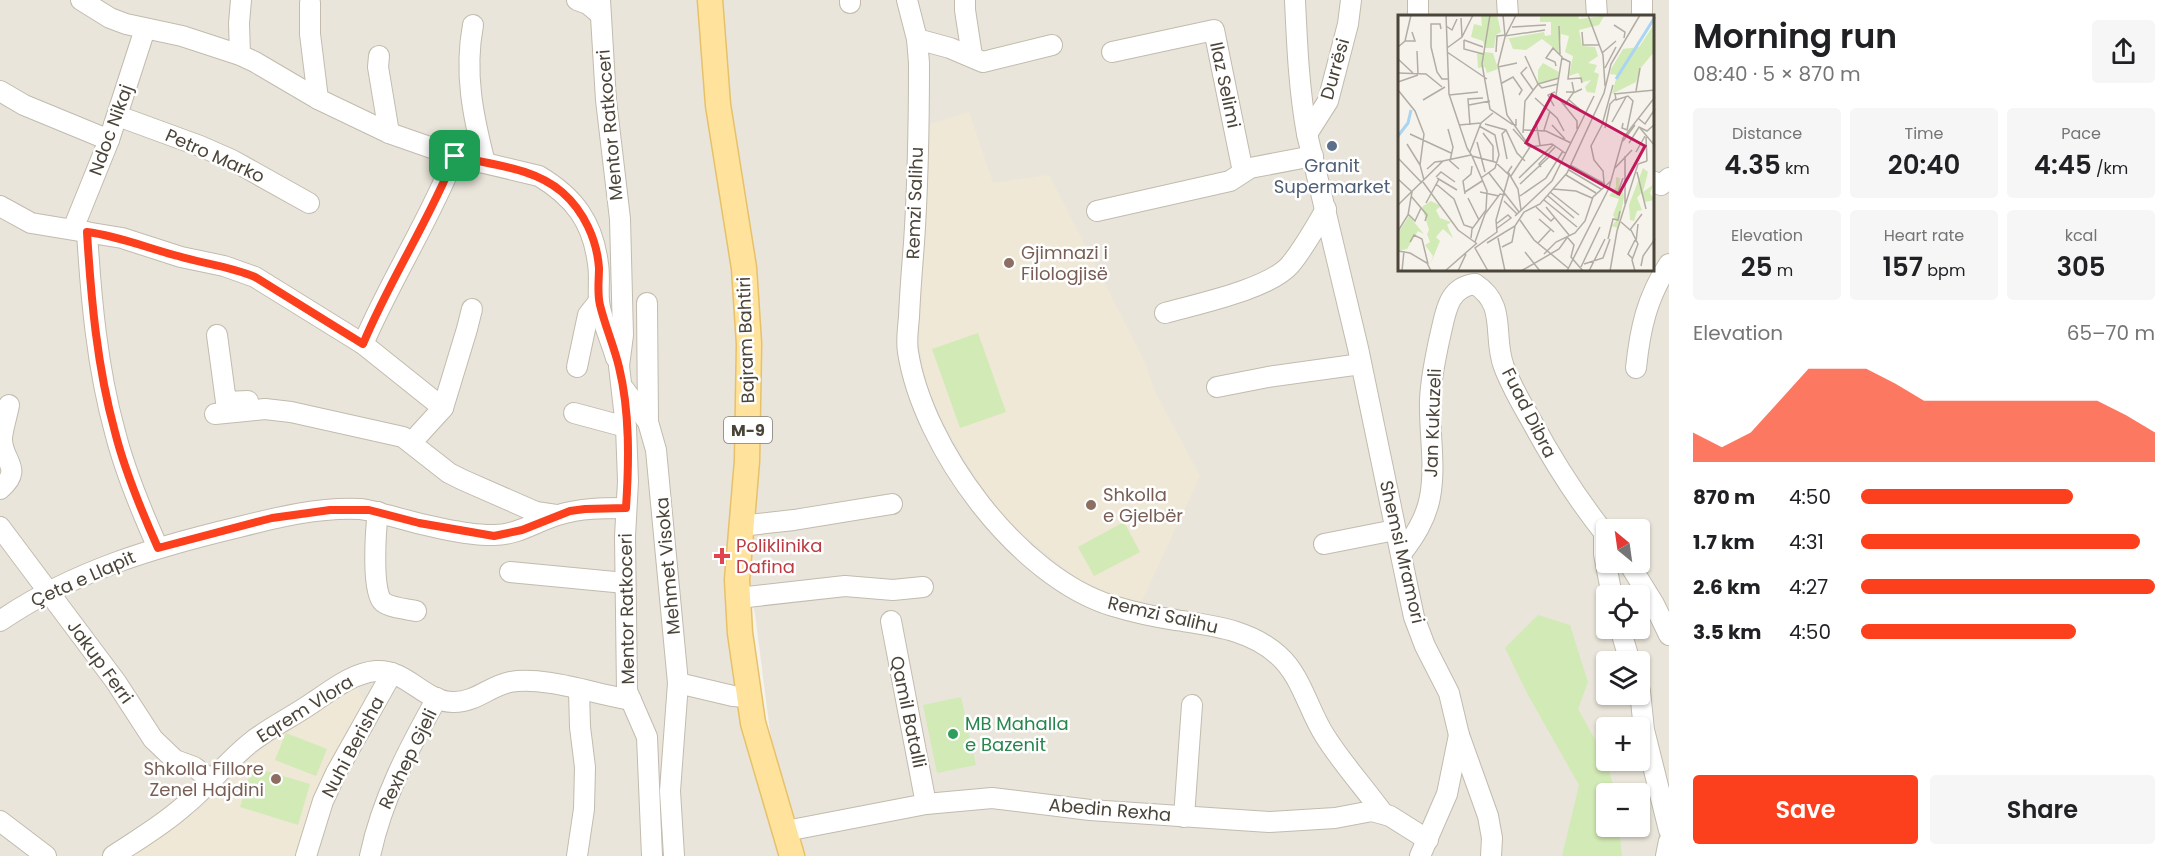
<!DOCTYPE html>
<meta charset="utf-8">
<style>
body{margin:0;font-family:Poppins,sans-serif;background:#f6f6f6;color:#202124;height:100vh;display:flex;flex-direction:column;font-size:22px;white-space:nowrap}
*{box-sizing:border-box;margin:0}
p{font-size:20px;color:#757577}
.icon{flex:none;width:33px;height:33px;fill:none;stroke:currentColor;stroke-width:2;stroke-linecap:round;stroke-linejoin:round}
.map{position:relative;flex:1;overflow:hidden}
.sheet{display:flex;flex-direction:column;background:#fff;width:510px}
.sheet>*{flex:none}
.needle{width:39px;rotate:331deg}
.fabs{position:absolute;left:1596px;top:519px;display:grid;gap:12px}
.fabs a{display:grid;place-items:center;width:54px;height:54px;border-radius:6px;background:#fff;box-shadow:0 2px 4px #0004;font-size:30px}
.pin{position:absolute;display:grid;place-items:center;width:51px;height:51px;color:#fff;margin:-26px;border-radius:12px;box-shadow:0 3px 9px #0006}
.round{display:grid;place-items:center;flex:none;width:63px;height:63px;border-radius:6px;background:#f6f6f6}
.head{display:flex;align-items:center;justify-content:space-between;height:102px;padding:0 24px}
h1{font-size:33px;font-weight:600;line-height:45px}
.metrics{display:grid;grid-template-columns:repeat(3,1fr);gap:9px;height:102px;padding:6px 24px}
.metrics div{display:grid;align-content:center;border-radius:6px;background:#f6f6f6;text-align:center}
.metrics b{font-size:26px;font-weight:600}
.metrics small{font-size:16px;font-weight:400}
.metrics p{font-size:16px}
.chart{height:168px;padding:12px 24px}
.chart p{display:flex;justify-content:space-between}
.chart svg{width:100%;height:108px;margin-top:6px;fill:#fc3f1d;opacity:.7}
.action{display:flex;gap:12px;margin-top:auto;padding:12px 24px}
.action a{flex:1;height:69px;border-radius:6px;background:#fc3f1d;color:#fff;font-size:24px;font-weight:600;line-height:69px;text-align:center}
.action a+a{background:#f6f6f6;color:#202124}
ul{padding:0 24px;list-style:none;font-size:20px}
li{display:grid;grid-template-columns:96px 72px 1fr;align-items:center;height:45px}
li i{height:15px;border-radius:8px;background:#fc3f1d}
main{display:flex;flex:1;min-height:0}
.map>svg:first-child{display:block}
.residential{fill:#eae5da;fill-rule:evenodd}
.education{fill:#efe8d6}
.green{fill:#d2eab5}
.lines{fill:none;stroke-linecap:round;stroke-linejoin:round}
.minor-casing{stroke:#c2bbae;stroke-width:22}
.major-casing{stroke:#e6c16a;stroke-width:27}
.minor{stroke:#fff;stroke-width:20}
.major{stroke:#ffe39c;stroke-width:24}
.route-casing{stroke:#fff;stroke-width:12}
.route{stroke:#fc3f1d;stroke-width:8}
.service-dot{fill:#5c6f8a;stroke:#fff;stroke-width:2}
.education-dot{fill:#8d6e63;stroke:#fff;stroke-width:2}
.health-dot{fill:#e0444e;stroke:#fff;stroke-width:2}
.leisure-dot{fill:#2e9e5b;stroke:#fff;stroke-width:2}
.labels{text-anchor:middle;stroke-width:5;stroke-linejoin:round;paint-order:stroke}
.shield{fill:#fff;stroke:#817c74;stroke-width:1.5}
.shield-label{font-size:16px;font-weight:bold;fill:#4b4439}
.street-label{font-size:18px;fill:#4b4439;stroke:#fff}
.service-label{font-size:18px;fill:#4e5e75;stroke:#fff}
.education-label{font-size:18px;fill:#785e54;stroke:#fff;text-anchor:start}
.health-label{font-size:18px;fill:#be3a42;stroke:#fff;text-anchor:start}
.leisure-label{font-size:18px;fill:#27864d;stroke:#fff;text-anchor:start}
.inset-river{fill:none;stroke:#a9d4f2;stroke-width:3}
.inset-road{fill:none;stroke:#b2ada4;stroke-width:1.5}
.view{fill:#c2185b;fill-opacity:0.15;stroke:#c2185b;stroke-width:3}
.inset-edge{fill:none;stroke:#4b4439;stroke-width:3}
</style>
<main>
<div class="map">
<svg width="1669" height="856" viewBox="0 0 1669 856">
<rect width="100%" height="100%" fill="#f6f3ec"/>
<g class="residential">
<path d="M0 0H707L714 150 738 312 740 440 731 579 784 856H0Z"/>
<path d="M721 0H1669V856H803L774 763 755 614 747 580 728 100ZM1399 16H1652V270H1399ZM1606 530H1640V562H1606ZM1606 596H1640V628H1606ZM1606 662H1640V694H1606ZM1606 728H1640V760H1606ZM1606 794H1640V826H1606Z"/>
</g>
<g class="education">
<path d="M969 112 993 183 1049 175 1145 362 1154 390 1200 476 1140 605 1078 579 1006 521 982 488 952 438 933 402 926 382 919 343 931 124Z"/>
<path d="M355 685 367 707 299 856H128L200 809 241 766 288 729Z"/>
</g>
<g class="green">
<path d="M978 333 1006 412 960 428 932 349Z"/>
<path d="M1124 522 1140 552 1094 576 1078 547Z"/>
<path d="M1538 615 1570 625 1588 682 1578 709 1607 761 1615 793 1606 794V826L1619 827 1622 856H1562L1579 785 1528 695 1505 648Z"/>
<path d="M961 697 976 765 937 773 923 705Z"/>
<path d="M286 733 327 749 316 776 275 760Z"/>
<path d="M252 767 310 784 298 825 240 807Z"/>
</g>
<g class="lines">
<defs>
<g id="minor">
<path d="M81 0 110 18 126 24 182 36 240 55 255 62 318 99 389 133 455 156 539 176C574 197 593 222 598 264 600 276 598 288 599 301 601 320 611 340 616 358"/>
<path d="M577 0 588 4 600 14"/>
<path d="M600 0 606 100 620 219 623 335 619 366 626 427 628 481 625 537 627 691 647 737 652 856"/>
<path d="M850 0V3"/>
<path d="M907 0 917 39 919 63C919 123 918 183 914 243 912 268 910 293 909 317 908 329 906 341 908 352 923 448 1018 577 1113 606 1133 612 1155 617 1176 620 1212 626 1249 629 1278 655 1302 676 1308 710 1325 736 1342 763 1363 786 1382 812"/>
<path d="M965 0V10L972 56"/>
<path d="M1295 0C1297 45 1299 90 1307 134L1358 348 1408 589 1414 617 1425 646 1449 693 1459 735 1488 816 1492 838 1491 856"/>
<path d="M1507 0 1508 16"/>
<path d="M1596 0 1597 16"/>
<path d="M1642 0V16"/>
<path d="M310 3V34L318 99"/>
<path d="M1418 16V0"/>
<path d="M473 25C464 73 473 116 485 163"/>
<path d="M917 39 950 48 983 62 1052 45"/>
<path d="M1112 52 1214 30 1243 172"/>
<path d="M240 55 239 23 241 0"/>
<path d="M379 56 378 67 389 133"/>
<path d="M0 91 24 105 109 140"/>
<path d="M118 116 200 146 232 160 309 203"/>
<path d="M1307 134 1328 101 1348 24 1351 0"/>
<path d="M1652 181 1661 185 1669 178"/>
<path d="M0 206 31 223 122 238 181 257 224 266 255 277 363 344 443 408"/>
<path d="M1097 211 1230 181 1250 168 1313 156"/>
<path d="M73 229 109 140 145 29"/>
<path d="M87 232C91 298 97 367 115 432 125 472 141 510 158 548"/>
<path d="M1475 284C1508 305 1492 336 1504 367 1511 385 1521 403 1531 420 1553 461 1577 499 1606 535"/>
<path d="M647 303 648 422"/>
<path d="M1165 313C1197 304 1269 289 1290 265 1304 248 1315 228 1326 209"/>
<path d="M217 335 226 402 248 401"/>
<path d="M363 344C391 279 429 221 455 156"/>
<path d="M577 367 588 315 599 301"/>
<path d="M1636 368C1640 329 1647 297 1669 264"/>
<path d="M1217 387 1268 377 1361 364"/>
<path d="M624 389 648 422 656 450 678 683 733 696 748 697"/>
<path d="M574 413 626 427"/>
<path d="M215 414 265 409 291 412 403 437 449 473 463 480 536 512 556 515"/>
<path d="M411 443 443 408 467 329 472 309"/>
<path d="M0 489C25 468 1 461 2 438 3 427 7 416 9 405"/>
<path d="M378 512C376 527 371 593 383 602 391 608 407 609 416 611"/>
<path d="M740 526 794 520 892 504"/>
<path d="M0 527 116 682 153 739 175 760 194 767 213 781"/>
<path d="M1604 532V554L1612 596"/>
<path d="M1324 544 1395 530"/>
<path d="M1401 554C1414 537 1426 519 1430 497 1436 465 1429 432 1430 400 1431 377 1436 354 1441 332 1446 310 1449 287 1475 284"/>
<path d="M1628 562 1654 604 1669 635"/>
<path d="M510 572 625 583"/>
<path d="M738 598 845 586 893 590 923 587"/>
<path d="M0 621C73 571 155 547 239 527 279 517 319 507 360 509 371 510 381 514 391 516 418 524 468 536 494 535 518 535 537 521 558 515 581 508 603 508 626 508"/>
<path d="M891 621 926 804"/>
<path d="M1620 628 1630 662"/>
<path d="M1640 691 1644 730 1669 830"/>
<path d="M1184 817 1192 705"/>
<path d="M0 821 46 856"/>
<path d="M786 831 926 804 992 798 1090 810 1269 822 1335 818 1372 811 1390 816 1428 840"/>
<path d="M113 856C137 840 163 825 184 806 208 787 226 762 250 743 270 727 294 716 315 701 333 689 353 673 376 671 407 669 425 703 454 702 476 702 490 686 510 682 545 676 594 694 631 700"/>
<path d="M306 856 323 801 336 773 392 673"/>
<path d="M370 856C382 799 409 748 437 698"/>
<path d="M577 856 584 809 585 767 580 727 579 690"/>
<path d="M674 856 670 791 678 683"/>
<path d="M1420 856 1447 794 1459 735"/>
<path d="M1666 856 1669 841"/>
</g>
<path id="major" d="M710 0 718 105 744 268 749 344 747 461 737 580 740 633 753 723 792 856"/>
</defs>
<use href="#minor" class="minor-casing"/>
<use href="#major" class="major-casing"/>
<use href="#minor" class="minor"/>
<use href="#major" class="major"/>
</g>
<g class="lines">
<defs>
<path id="route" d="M455 156C491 165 533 167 562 192 584 211 597 240 599 268 599 280 597 293 600 305 605 326 614 346 619 367 630 412 629 462 626 508L585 509 570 511 522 530 494 536 419 523 369 510H330L272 518 158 548C141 510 125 472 115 432 97 367 91 298 87 232 119 236 147 248 178 256 204 264 230 266 255 277L363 344C390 279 429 221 455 156Z"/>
</defs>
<use href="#route" class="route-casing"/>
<use href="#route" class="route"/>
</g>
<circle class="service-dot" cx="1332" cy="146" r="6"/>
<g class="education-dot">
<circle cx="1009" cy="263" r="6"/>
<circle cx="1091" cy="505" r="6"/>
<circle cx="276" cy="779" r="6"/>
</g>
<path class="health-dot" d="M719 547h6v6h6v6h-6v6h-6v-6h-6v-6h6z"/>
<circle class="leisure-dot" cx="953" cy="734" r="6"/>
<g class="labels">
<rect class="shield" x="724" y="417" width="48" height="26" rx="4.5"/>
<g class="shield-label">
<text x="748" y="436">M-9</text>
</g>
<g class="street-label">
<text transform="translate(1335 69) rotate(-74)" y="6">Durrësi</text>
<text transform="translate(1225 85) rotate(78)" y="6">Ilaz Selimi</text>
<text transform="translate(610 125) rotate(-95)" y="6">Mentor Ratkoceri</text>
<text transform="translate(111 130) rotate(-70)" y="6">Ndoc Nikaj</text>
<text transform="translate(215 156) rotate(24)" y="6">Petro Marko</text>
<text transform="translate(915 203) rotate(-88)" y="6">Remzi Salihu</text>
<text transform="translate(746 340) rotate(-92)" y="6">Bajram Bahtiri</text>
<text transform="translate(1529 413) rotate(63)" y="6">Fuad Dibra</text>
<text transform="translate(1433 423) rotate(-88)" y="6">Jan Kukuzeli</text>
<text transform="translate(1402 552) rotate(77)" y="6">Shemsi Mramori</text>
<text transform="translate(668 566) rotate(-95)" y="6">Mehmet Visoka</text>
<text transform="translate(83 579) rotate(-24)" y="6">Çeta e Llapit</text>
<text transform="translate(627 609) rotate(-91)" y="6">Mentor Ratkoceri</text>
<text transform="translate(1163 615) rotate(13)" y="6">Remzi Salihu</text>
<text transform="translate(100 662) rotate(54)" y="6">Jakup Ferri</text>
<text transform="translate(305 709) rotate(-32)" y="6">Eqrem Vlora</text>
<text transform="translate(908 712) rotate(78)" y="6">Qamil Batalli</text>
<text transform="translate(353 747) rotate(-62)" y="6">Nuhi Berisha</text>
<text transform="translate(408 759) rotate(-64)" y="6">Rexhep Gjeli</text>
<text transform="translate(1110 810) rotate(5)" y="6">Abedin Rexha</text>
</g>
<g class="service-label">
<text x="1332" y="172">Granit<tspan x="1332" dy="21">Supermarket</tspan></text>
</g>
<g class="education-label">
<text x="1021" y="259">Gjimnazi i<tspan x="1021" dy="21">Filologjisë</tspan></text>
<text x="1103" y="501">Shkolla<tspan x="1103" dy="21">e Gjelbër</tspan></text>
<text x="264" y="775" text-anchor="end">Shkolla Fillore<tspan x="264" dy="21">Zenel Hajdini</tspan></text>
</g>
<g class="health-label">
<text x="736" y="552">Poliklinika<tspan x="736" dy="21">Dafina</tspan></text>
</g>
<g class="leisure-label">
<text x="965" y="730">MB Mahalla<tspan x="965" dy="21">e Bazenit</tspan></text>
</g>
</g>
<g transform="translate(1398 15)">
<rect width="256" height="256" fill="#f6f3ec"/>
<path d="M83 0H99L103 17 98 20 96 33H87L85 26 73 22 76 9 84 11ZM142 0H180L181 4 206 1 201 10 181 15 184 31 197 32 200 41 190 48 199 50 196 57 201 59 197 78 189 77 187 72 193 65 185 67 180 58 171 61 175 41 167 37 171 21 163 19 161 37 144 24 128 35 115 34 111 24H107L146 17 147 21 153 20V7H142ZM255 11 256 37 242 54 238 67 214 79 219 60 212 59 213 54 225 34 241 32ZM86 37 95 38 100 54 89 58 87 52 80 53 79 39ZM145 48 161 57 160 63 140 68V55ZM245 153 250 157 245 177 255 170 252 178 256 185 247 187 243 178 239 183 244 195 239 196 236 206 232 205 231 190ZM218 162 222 163 220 180 225 176 226 182 220 213 213 211 218 206 215 200 221 184 211 181 218 172ZM33 186 43 191 38 195 42 203 53 207 49 210 55 223 45 214 38 222 42 226 32 250 35 241 27 230 32 227 29 219 31 215 24 192ZM11 201 26 219 20 216 9 234 0 236V218Z" fill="#d2eab5"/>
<path class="inset-river" d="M218 64 257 2M0 121 10 108 13 95"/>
<path class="inset-road" d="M48 0 51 79 69 133 74 141 97 147 111 160 98 205 99 217 77 233 90 256M92 0 84 49 92 94 114 109 118 110V104M105 0 107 21 147 15M118 0 107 22 100 50 109 100 132 132M190 0 205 40 207 71M63 3 64 22M216 10 227 17 226 23M48 11 54 15 59 4M161 11 162 39M114 12 148 10M43 14 42 9H33V32L39 57 44 64H50M184 17 185 30H201M66 25V34L85 39M66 25 85 32M7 26H17L14 17M0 32 7 26 13 0M49 33 64 22 75 0M19 36 20 59M49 37 89 64M98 37 99 21 108 20M204 38 218 26M127 41 140 69M164 43 172 47 170 64 183 63 184 68M0 44 15 58M158 51 157 47 148 43 155 33 164 42 158 80 179 106V114M100 52 119 48M129 52 123 58 135 75M207 53 218 32M0 58 28 59 44 72M0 67 20 60M104 68 115 62 124 75 121 80M140 69 161 63M140 69 144 73 160 69M0 75 17 96 26 119 22 150 26 165M238 76 242 53M168 77H176L174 67M217 78 218 85 230 81 235 86 229 115 224 113 225 108M216 79 257 75M51 80 80 77M137 83 159 103 166 116M170 84 187 99M25 85 47 72M71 90 92 86M156 91 150 80 157 77M166 91 175 78 184 74M241 104 247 109 257 94M214 107 228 82M87 109 108 115 119 138 127 146M61 110 83 108M72 110 70 84 85 83M154 110 167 124M81 111 97 120 101 140 97 153 83 163M207 113 212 89 217 84M242 113 257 131M50 114 55 132 52 146 61 154M115 114 131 132M108 115 104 119 109 144M126 115 148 116 173 128M146 115 152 96M85 118 95 131V147M125 118 127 86 140 69M12 119 53 138M248 122 249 146M225 126 237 110M79 127 87 157M231 128 241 112 249 116 257 109M9 129 22 150M142 130 138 107 142 103M132 132 154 129 167 138M72 137 83 108 95 98M238 137 247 121M0 143 24 168M172 150 207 169M114 151 110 157 120 174 123 195M143 152 141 149 157 132M29 154 37 147 45 146M216 154 234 135M171 155 203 174M239 157 248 194M91 158 121 197M168 160 198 178M113 161 132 132M38 162 43 157 57 167M39 163 59 175M121 163 155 130M0 164 14 177 10 200 0 216M25 167 60 215 78 228M206 168 205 156 196 145 193 131 204 110 215 70M38 169 56 184 66 210 75 213M122 169 151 142M155 174 178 176 194 183M67 177 84 166M82 177 101 181M152 177 181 200M67 179 65 166 73 159 74 151M149 180 176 203M219 180 225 163M13 181 29 200 27 206M122 181 148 163 165 136M70 183 81 205M146 185 179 212M106 186 119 199M28 188 41 164M227 189V141M0 190 45 146 73 140M138 192 153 206 156 203M148 192 171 220M10 199 17 206 23 193M117 201 154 166 196 81M141 204 156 217M122 205 136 225 170 253M223 207 232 215 244 199M98 214 113 203 110 200 98 209M233 215 240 229 234 245 237 256M73 223 74 214 88 195 89 176 74 141M100 223 107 256M170 223 176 230 173 242 185 256M210 224 215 204 220 205 222 196M12 227 16 220 24 224 30 249M77 227 87 199 102 179 107 180M238 227 240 209M89 228 117 211 126 197 142 189 169 158 206 78 213 49 242 0M140 228 153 214M104 232 114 227 117 211M0 236 12 238 29 248 33 256M127 237 142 256M146 239 158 227 177 218 187 206 195 182 213 166M234 243 230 239 237 225M186 249 205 243 212 224M243 251 245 241 257 224M183 252 202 212M4 256 6 236M47 256 79 228M60 256 68 239M123 256 161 234 171 220M169 256 211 173 225 123 257 82M191 256 207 224M212 256 219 216 240 149 249 146"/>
<path class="view" d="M154 80 247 131 221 179 128 128Z"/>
<rect width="256" height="256" class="inset-edge"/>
</g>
</svg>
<div class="fabs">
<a><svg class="needle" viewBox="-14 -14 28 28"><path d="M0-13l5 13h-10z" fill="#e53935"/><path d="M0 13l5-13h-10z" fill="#757577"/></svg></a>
<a><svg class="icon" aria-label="locate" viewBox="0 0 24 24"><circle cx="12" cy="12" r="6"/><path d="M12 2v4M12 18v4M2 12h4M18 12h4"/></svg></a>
<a><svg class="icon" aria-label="layers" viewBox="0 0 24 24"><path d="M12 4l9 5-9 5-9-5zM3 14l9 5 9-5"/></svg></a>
<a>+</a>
<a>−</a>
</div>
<div class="pin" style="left:455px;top:156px;background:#1e9e55"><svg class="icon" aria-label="arrive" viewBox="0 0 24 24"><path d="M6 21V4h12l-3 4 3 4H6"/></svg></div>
</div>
<section class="sheet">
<div class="head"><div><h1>Morning run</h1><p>08:40 · 5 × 870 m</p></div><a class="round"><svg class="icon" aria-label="share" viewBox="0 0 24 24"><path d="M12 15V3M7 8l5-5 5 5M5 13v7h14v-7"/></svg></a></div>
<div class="metrics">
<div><p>Distance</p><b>4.35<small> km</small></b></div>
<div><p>Time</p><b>20:40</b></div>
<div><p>Pace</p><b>4:45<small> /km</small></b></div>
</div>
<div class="metrics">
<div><p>Elevation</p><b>25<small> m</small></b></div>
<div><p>Heart rate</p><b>157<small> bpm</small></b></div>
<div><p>kcal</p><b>305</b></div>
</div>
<div class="chart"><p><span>Elevation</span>65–70 m</p>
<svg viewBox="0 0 160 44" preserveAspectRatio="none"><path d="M0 44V32L10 38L20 32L30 19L40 6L50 6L60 6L70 12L80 19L90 19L100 19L110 19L120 19L130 19L140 19L150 25L160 32V44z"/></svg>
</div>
<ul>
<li><b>870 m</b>4:50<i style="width:72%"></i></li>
<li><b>1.7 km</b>4:31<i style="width:95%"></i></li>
<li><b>2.6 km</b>4:27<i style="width:100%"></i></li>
<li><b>3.5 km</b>4:50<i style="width:73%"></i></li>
</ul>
<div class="action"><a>Save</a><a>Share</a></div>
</section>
</main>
